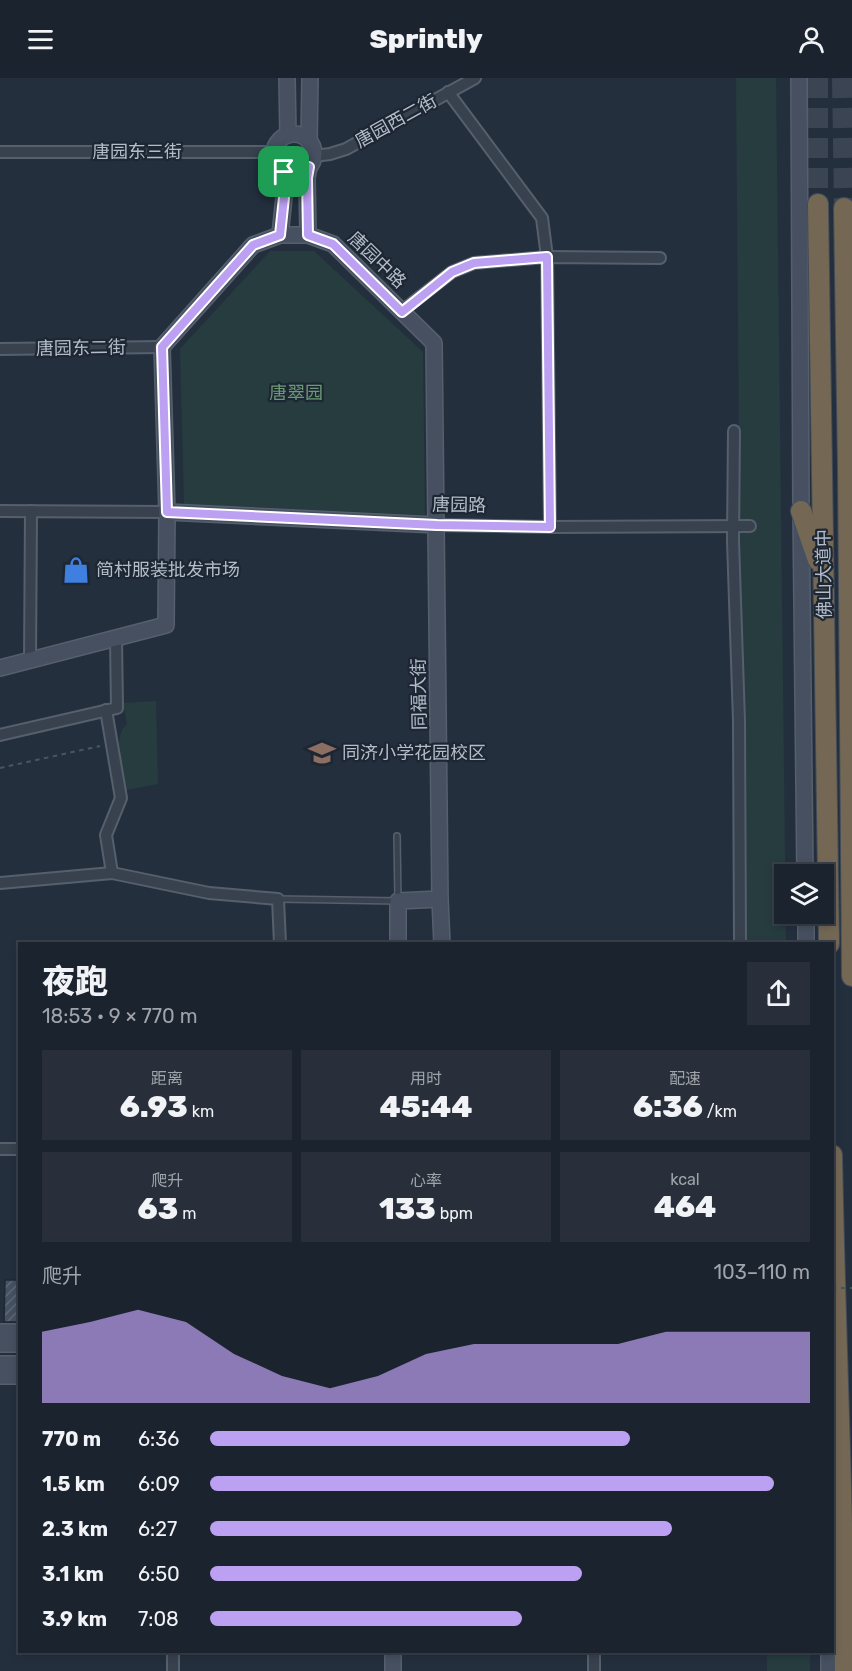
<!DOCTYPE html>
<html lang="zh">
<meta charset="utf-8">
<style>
body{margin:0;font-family:Rubik,"Noto Sans SC",sans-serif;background:#282f3a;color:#f1f3f6;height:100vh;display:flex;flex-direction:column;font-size:22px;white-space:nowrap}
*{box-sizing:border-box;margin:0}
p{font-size:20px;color:#a0a4aa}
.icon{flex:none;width:33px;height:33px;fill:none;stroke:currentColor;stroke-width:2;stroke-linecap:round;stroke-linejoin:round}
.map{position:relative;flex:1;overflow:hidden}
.side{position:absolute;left:18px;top:864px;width:816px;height:711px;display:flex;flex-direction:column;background:#1b232e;border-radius:0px;box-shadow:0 3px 9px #0003,0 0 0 2px #39404a}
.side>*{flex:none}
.buttons{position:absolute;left:774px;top:786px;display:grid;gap:12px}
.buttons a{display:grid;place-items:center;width:60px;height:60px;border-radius:0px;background:#1b232e;box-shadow:0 3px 9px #0003,0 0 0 2px #39404a;font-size:30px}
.pin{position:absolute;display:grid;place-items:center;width:51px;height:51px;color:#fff;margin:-26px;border-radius:12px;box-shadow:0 3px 9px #0006}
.round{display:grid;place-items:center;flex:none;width:63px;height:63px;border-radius:0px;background:#282f3a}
.headline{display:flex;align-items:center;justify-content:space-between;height:102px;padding:0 24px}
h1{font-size:33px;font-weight:800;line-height:45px}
.stats{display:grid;grid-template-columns:repeat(3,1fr);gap:9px;height:102px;padding:6px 24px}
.stats div{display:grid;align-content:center;border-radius:0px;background:#282f3a;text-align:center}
.stats b{font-size:30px;font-weight:800}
.stats small{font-size:16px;font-weight:400}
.stats p{font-size:16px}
.chart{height:168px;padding:12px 24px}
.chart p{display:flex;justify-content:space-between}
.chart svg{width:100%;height:108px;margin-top:6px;fill:#bca0f2;opacity:.7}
ul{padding:0 24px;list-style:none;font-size:20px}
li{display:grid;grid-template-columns:96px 72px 1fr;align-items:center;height:45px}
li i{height:15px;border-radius:8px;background:#bca0f2}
header{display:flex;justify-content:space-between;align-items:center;height:78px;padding:0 24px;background:#1b232e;font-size:27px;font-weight:800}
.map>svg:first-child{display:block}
.park{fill:#263c3f}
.building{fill:url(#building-hatch);stroke:#1f2835;stroke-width:1.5}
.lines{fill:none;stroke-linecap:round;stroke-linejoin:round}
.highway-tunnel{stroke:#3a4453;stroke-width:20;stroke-dasharray:20 10;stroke-linecap:butt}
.lane-casing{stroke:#565f6c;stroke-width:8}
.street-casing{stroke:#565f6c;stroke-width:14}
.secondary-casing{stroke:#565f6c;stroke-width:18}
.highway-casing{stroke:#434c59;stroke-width:22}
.path{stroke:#44595c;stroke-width:2;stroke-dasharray:4.5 4.5;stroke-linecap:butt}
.lane{stroke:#38414e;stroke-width:5}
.street{stroke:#38414e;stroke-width:10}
.secondary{stroke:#465061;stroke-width:15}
.highway{stroke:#746855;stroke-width:20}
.path-bridge{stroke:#44595c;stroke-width:2;stroke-dasharray:4.5 4.5;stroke-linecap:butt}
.route-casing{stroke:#fff;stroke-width:12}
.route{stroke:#bca0f2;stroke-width:8}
.labels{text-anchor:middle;stroke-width:4.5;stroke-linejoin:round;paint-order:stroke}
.street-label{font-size:18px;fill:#b4bcc9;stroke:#1d2633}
.park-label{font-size:18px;fill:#6b9a76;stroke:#1d2633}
.poi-label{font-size:18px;fill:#b4bcc9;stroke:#1d2633;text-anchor:start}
</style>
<header><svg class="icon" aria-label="menu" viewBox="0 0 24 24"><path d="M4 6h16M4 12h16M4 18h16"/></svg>Sprintly<svg class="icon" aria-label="person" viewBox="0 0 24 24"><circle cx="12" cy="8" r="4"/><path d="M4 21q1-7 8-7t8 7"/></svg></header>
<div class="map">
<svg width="852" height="1593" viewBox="0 0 852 1593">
<defs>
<pattern id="building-hatch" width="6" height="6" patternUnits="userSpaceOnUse" patternTransform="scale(1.5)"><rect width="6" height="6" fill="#455162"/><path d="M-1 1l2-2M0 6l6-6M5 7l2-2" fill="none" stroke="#5d6877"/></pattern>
</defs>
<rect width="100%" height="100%" fill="#242f3e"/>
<g class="park">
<path d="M736 0H776L786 865H743Z"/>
<path d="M270 173H314L423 274 425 437 184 426 180 271Z"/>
<path d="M156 623 158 706 126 712C123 694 111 660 127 646L123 625Z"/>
<rect x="767" y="1574" width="43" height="19"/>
</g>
<path class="building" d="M5 1202H20V1244H4Z"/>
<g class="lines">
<g class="highway-tunnel">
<path d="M818 0V126"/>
<path d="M842 0 844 130"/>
</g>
<defs>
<path id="lane" d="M278 821 398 823 397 758"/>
<g id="street">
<path d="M448 14 542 140 547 179 550 449"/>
<path d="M0 74H274"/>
<path d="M314 78 330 76 346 71 475 0"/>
<path d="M402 233 452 194 474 185 547 179 660 180"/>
<path d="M0 271 162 269"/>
<path d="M734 353 733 463 739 643 740 866"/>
<path d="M0 433 167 434"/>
<path d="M437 447 550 449 750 448"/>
<path d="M30 582 31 433"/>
<path d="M106 632 121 720 106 757 112 795"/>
<path d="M0 657 117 630 116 560"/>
<path d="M0 805 112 795 209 815 278 821 280 866"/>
<path d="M0 1071H20"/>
<path d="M173 1574V1593"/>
<path d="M594 1593V1574"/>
</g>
<g id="secondary">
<path d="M287 0 288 57"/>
<path d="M799 0 801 433 805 796"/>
<circle cx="294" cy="76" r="20"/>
<path d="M309 64 310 0"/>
<path d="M280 157 285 110 284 94"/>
<path d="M308 157 307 100 309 89"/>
<path d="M167 434 437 447"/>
<path d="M0 590 166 547 167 434 162 269 253 167 280 157H308L333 166 434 265 440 821 398 823V866"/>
<path d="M440 821 442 866"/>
<path d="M806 836V866"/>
<path d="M0 1254H20"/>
<path d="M0 1266H20"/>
<path d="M0 1286H20"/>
<path d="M0 1298H20"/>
<path d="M393 1574V1593"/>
<path d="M829 1574V1593"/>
</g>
<g id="highway">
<path d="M818 126 829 866"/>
<path d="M844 130 848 389 852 898"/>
<path d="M801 433 818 482"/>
<path d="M832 1077C835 1249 843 1421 845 1593"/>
</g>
</defs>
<use href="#lane" class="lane-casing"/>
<use href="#street" class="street-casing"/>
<use href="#secondary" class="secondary-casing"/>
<use href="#highway" class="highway-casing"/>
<path class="path" d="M0 690 100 668"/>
<use href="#lane" class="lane"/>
<use href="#street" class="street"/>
<use href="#secondary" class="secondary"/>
<use href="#highway" class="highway"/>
<path class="path-bridge" d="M832 1210H852"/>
</g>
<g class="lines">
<defs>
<path id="route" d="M309 89 307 100 308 157 333 166 402 234 452 194 474 185 547 179 550 449 437 447 167 434 162 269 253 167 280 157 285 110 284 94 298 96Z"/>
</defs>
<use href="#route" class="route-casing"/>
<use href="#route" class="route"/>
</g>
<defs>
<symbol id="shop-bare" viewBox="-9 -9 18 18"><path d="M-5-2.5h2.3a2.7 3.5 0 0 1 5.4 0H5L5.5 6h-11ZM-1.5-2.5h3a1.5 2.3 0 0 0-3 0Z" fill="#3f7fe0" stroke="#1d2633" stroke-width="2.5" paint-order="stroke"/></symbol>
<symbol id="school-bare" viewBox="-9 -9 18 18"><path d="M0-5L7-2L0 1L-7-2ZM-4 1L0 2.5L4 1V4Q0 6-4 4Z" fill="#8d6e63" stroke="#1d2633" stroke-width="2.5" paint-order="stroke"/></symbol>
</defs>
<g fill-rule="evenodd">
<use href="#shop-bare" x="57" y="473" width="38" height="38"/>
<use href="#school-bare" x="303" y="656" width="38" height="38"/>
</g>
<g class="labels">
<g class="street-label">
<text transform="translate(396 43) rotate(-29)" y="6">唐园西二街</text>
<text x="137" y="80">唐园东三街</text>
<text transform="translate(377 182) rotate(44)" y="6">唐园中路</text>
<text transform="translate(81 270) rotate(-1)" y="6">唐园东二街</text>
<text transform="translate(459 427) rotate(1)" y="6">唐园路</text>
<text transform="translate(824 496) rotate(-91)" y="6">佛山大道中</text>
<text transform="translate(419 616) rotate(-91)" y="6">同福大街</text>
</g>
<g class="park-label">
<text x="296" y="321">唐翠园</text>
</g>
<g class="poi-label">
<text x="96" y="498">简村服装批发市场</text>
<text x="342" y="681">同济小学花园校区</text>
</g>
</g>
</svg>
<div class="buttons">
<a><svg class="icon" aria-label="layers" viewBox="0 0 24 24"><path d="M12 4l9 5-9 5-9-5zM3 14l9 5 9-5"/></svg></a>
</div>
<div class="pin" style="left:284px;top:94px;background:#1e9e55"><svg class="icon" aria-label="arrive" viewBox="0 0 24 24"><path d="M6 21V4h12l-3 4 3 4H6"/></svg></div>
<section class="side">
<div class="headline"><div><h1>夜跑</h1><p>18:53 · 9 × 770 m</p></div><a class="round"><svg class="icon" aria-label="share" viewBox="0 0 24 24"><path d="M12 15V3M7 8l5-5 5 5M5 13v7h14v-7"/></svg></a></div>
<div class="stats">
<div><p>距离</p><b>6.93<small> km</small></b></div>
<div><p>用时</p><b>45:44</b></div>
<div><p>配速</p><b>6:36<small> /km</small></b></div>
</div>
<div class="stats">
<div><p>爬升</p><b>63<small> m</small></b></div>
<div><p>心率</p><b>133<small> bpm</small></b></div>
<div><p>kcal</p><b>464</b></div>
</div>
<div class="chart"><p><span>爬升</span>103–110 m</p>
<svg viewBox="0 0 160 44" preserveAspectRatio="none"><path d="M0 44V15L10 11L20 6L30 11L40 24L50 33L60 38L70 33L80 24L90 20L100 20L110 20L120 20L130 15L140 15L150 15L160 15V44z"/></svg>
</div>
<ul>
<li><b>770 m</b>6:36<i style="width:70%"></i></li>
<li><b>1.5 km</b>6:09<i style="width:94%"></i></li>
<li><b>2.3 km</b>6:27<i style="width:77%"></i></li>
<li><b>3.1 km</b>6:50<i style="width:62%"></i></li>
<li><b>3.9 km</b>7:08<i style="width:52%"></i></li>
</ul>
</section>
</div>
